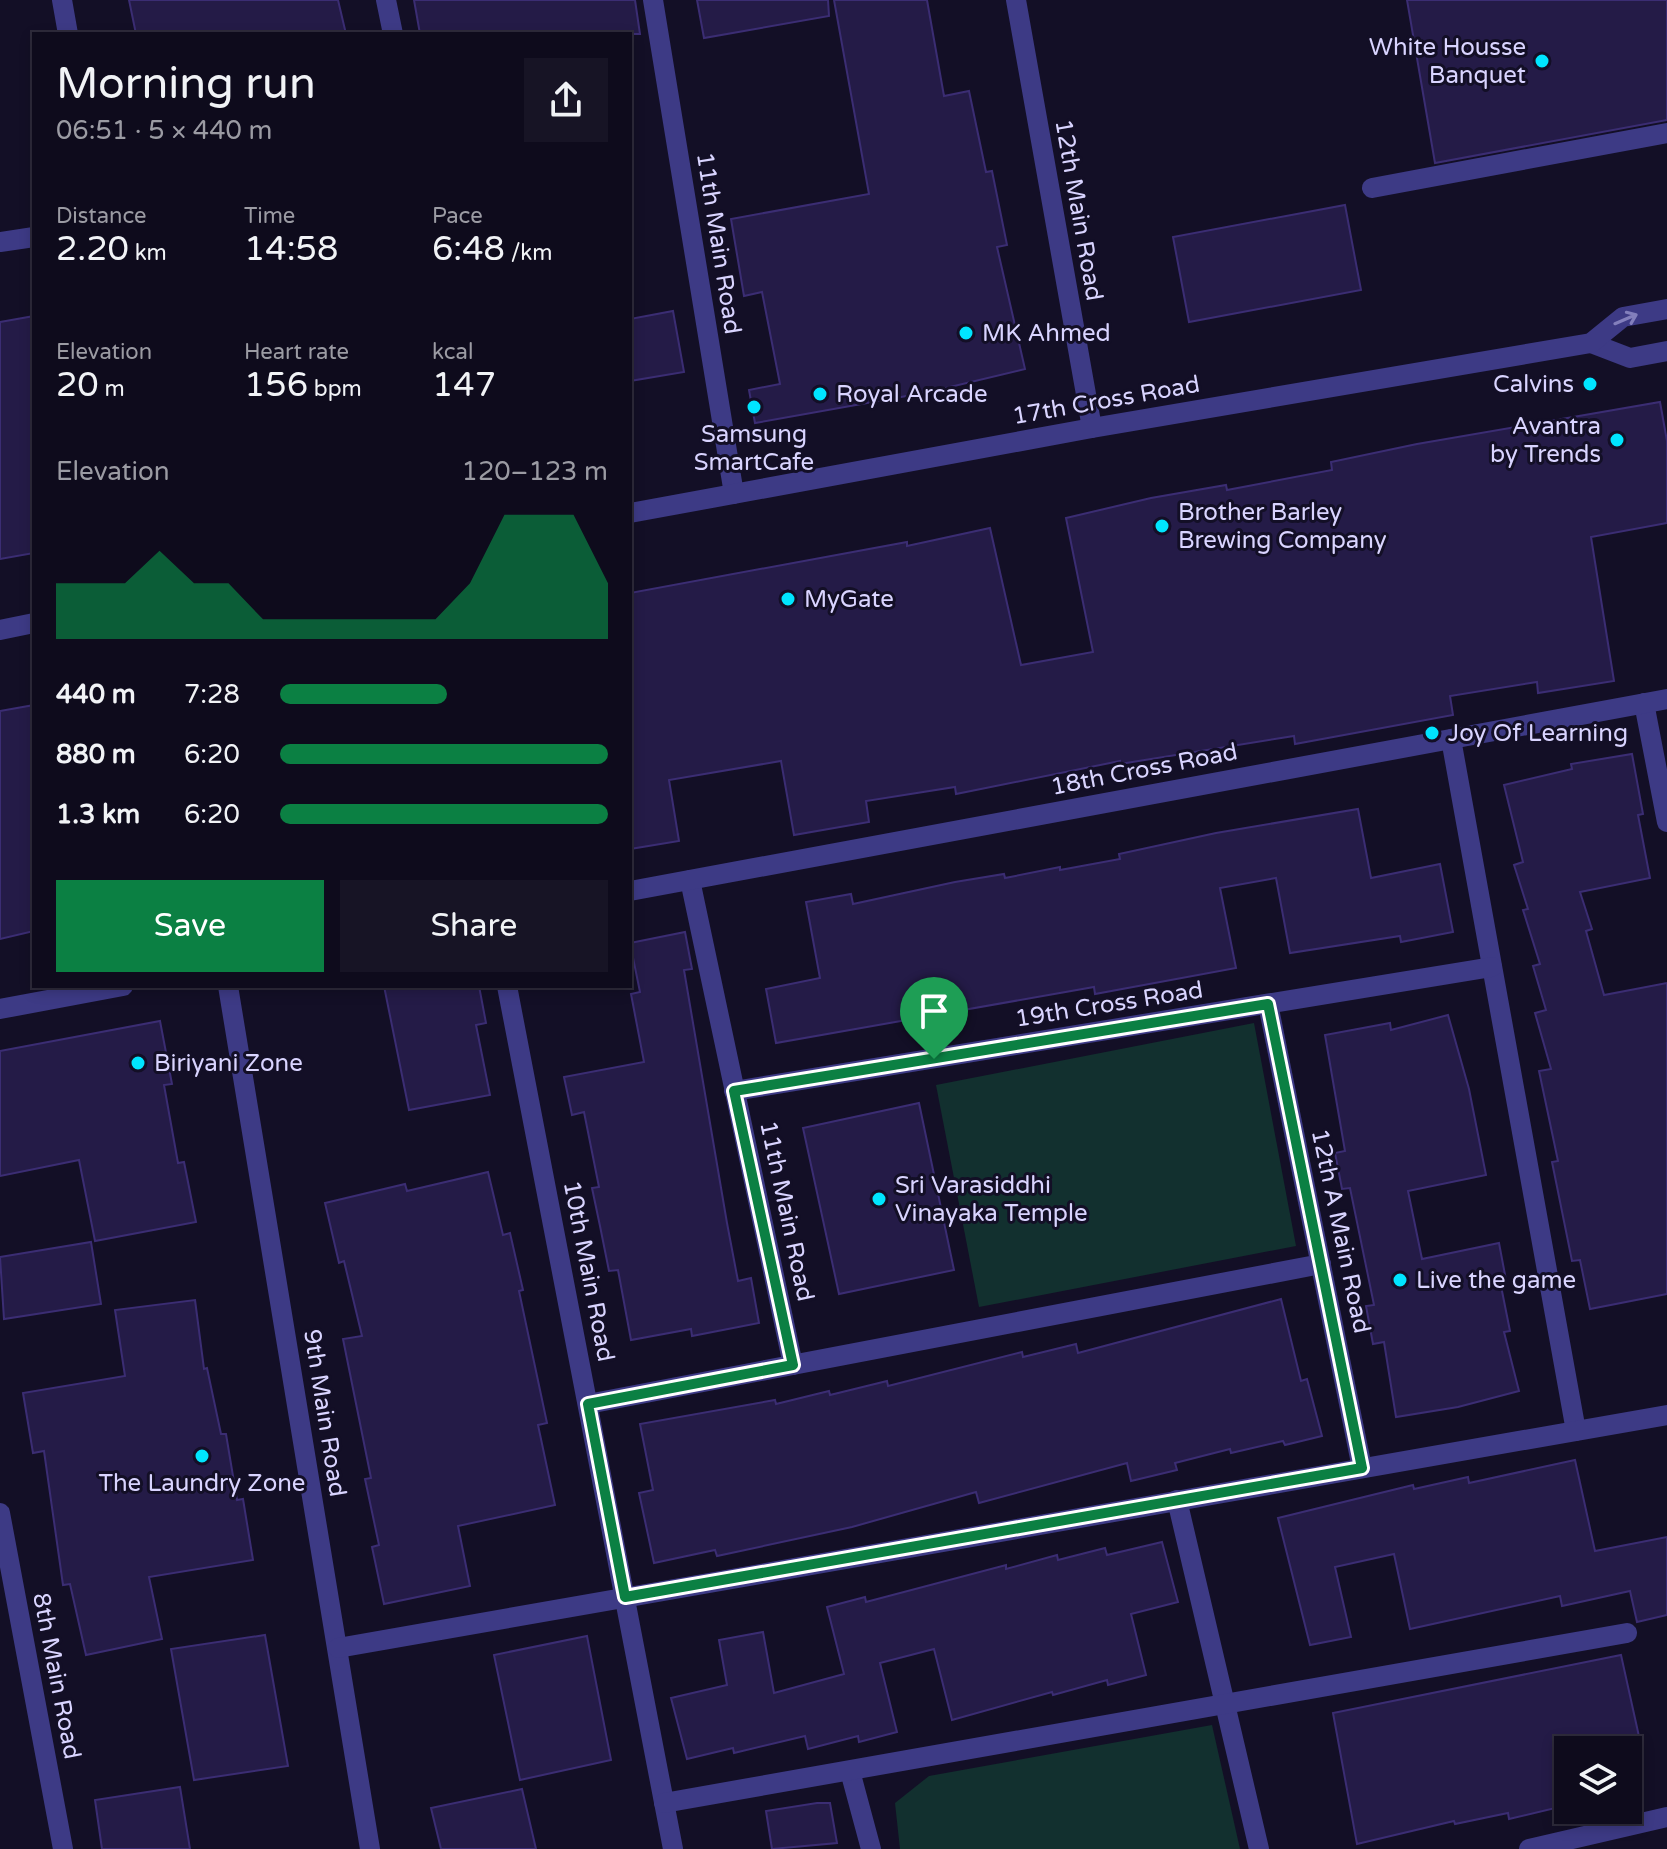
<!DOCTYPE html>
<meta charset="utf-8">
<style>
body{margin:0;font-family:"Varela Round",sans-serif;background:#171425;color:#f1f3f6;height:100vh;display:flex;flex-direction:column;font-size:30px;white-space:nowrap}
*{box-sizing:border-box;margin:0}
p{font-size:26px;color:#9b9ba3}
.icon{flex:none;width:44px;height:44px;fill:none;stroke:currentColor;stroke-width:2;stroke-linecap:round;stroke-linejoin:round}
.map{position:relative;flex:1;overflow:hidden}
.panel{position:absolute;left:32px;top:32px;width:600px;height:956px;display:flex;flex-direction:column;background:#0e0b1c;border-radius:0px;box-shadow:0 4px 12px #0003,0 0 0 2px #2e2b3b}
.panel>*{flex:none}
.tools{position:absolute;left:1554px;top:1736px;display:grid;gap:16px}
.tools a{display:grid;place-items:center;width:88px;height:88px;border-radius:0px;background:#0e0b1c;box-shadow:0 4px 12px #0003,0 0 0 2px #2e2b3b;font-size:40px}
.pin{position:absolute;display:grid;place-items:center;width:68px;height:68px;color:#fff;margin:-82px -34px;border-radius:50% 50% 50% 0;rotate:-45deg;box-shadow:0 0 8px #0007}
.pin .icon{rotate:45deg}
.round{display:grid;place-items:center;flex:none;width:84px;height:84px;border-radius:0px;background:#171425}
.head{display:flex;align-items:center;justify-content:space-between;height:136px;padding:0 24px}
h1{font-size:44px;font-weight:600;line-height:60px}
.metrics{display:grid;grid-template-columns:repeat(3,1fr);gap:12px;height:136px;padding:8px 24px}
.metrics div{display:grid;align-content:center}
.metrics b{font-size:34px;font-weight:600}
.metrics small{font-size:22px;font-weight:400}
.metrics p{font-size:22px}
.chart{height:224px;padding:16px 24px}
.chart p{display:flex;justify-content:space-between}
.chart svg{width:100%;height:144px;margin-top:8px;fill:#0b8043;opacity:.7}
.action{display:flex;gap:16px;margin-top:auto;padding:16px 24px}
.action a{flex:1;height:92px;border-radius:0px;background:#0b8043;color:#fff;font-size:32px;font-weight:600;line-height:92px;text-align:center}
.action a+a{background:#171425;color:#f1f3f6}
ul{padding:0 24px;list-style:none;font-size:26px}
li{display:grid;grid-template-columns:128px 96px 1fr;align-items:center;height:60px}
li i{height:20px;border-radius:10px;background:#0b8043}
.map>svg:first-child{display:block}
.green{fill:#12302f}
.building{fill:#241b47;stroke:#3b2d73;stroke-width:2}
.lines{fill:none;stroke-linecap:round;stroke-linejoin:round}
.minor{stroke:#3d3a85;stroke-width:20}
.oneway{stroke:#837fbc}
.route-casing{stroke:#fff;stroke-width:16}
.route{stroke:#0b8043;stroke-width:10}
.poi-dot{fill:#00e5ff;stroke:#130f26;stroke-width:3}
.labels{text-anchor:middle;stroke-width:6;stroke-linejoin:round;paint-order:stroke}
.poi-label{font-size:24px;fill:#d9d4ff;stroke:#130f26;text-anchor:start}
.street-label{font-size:24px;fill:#d9d4ff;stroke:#130f26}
</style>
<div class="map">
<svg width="1667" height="1849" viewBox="0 0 1667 1849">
<rect width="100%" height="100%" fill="#130f26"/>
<g class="green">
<path d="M1254 1023 1296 1246 979 1307 936 1085Z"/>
<path d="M1212 1725 1240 1849H900L895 1803 929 1776Z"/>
</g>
<g class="building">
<path d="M129 0H338L346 34H136Z"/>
<path d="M414 0H635L640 34H420Z"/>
<path d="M697 0H828L829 16 704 38Z"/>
<path d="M834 0H927L944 96 969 91 986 172 992 171 1007 245 997 247 1025 369 929 392 755 423 749 390 780 384 762 292 744 296 731 219 869 194Z"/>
<path d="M1407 0H1667V120L1435 163Z"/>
<path d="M1345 205 1361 290 1189 322 1173 237Z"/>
<path d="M673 311 684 372 630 381V319Z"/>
<path d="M34 316V553L0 559V322Z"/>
<path d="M1660 402 1667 441V523L1591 537 1614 681 1538 693 1537 682 1450 696 1453 715 1295 744 1294 736 1120 764V761L956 794 955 787 866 801 869 822 794 835 781 761 669 780 679 841 630 849V593L907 542V546L990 528 1021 665 1093 652 1066 518 1151 498 1226 485 1227 490 1332 470 1331 462 1417 444Z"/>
<path d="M34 705V931L0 939V711Z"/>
<path d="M1632 754 1643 814 1638 815 1650 878 1580 892 1592 929 1586 931 1604 995 1667 983V1294L1590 1309 1580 1260 1572 1261 1552 1162 1558 1161 1539 1071 1551 1069 1535 1013 1546 1010 1533 966 1540 964 1523 910 1528 909 1514 865 1523 862 1504 785 1572 769 1571 764Z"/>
<path d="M1358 809 1371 878 1440 864 1453 932 1401 942 1400 936 1290 953 1276 878 1220 888 1236 968 1095 994 1094 987 776 1043 766 989 820 978 806 902 851 894 853 904 955 882 1004 874 1005 878 1060 867V870L1120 859 1119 854 1216 833Z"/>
<path d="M685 932 692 969 684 970 727 1223 738 1281 751 1278 759 1323 692 1336 691 1329 631 1340 618 1270 609 1271 600 1226 592 1188 599 1187 584 1112 572 1115 564 1077 644 1062 631 994 640 992 630 943Z"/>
<path d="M384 986H479L486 1023 476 1025 490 1095 409 1110Z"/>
<path d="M1448 1015 1469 1089 1486 1175 1408 1191 1422 1259 1499 1243 1506 1280 1500 1281 1510 1331 1504 1332 1519 1391 1458 1407 1396 1417 1384 1342 1373 1344 1366 1306 1374 1305 1350 1188 1342 1189 1335 1153 1345 1151 1325 1035 1390 1023 1391 1030Z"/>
<path d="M160 1021 172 1084 164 1085 178 1163 184 1162 196 1222 95 1241 79 1160 0 1176V1051Z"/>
<path d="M919 1103 954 1270 839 1294 803 1128Z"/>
<path d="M488 1172 503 1235 510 1233 523 1290 519 1291 547 1423 538 1425 555 1505 458 1526 470 1586 384 1604 372 1547 379 1545 365 1479 371 1478 343 1339 362 1336 344 1261 339 1263 325 1203 405 1184 407 1191Z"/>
<path d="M91 1242 101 1304 4 1319 0 1257Z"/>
<path d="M1281 1299 1301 1381 1307 1379 1322 1436 1285 1445 1283 1441 1231 1453 1230 1449 1175 1463 1177 1470 1131 1481 1127 1463 979 1503 976 1492 852 1527 717 1556 715 1550 654 1563 639 1493 653 1490 640 1424 775 1400 776 1404 829 1391 830 1395 887 1381 888 1386 1022 1352 1023 1357 1076 1344 1078 1353Z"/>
<path d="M195 1300 204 1369 207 1368 221 1434H226L237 1500 243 1499 253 1560 149 1577 162 1639 86 1655 70 1584 63 1585 44 1451 33 1453 23 1393 125 1376 115 1310Z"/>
<path d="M1575 1460 1595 1551 1667 1537V1615L1637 1622 1630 1591 1562 1606 1560 1596 1410 1629 1394 1554 1335 1567 1351 1637 1310 1645 1278 1518 1413 1485 1414 1489 1468 1477 1469 1483Z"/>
<path d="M1162 1542 1178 1602 1131 1614 1146 1675 1108 1685 1107 1680 1053 1695 1052 1692 952 1720 934 1649 880 1663 897 1732 859 1742 858 1736 808 1749 805 1736 734 1753 733 1748 687 1759 671 1698 727 1685 719 1640 763 1632 774 1693 844 1674 827 1607 865 1597 866 1602 1006 1565V1569L1057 1555 1058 1560 1105 1548 1107 1555Z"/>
<path d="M265 1635 288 1766 194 1780 171 1649Z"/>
<path d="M587 1636 611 1760 520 1780 494 1655Z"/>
<path d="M1621 1655 1642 1750H1568V1805L1509 1819 1508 1813 1455 1824 1454 1821 1357 1844 1333 1713Z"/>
<path d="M180 1787 190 1849H102L95 1800Z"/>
<path d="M522 1789 536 1849H441L431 1808Z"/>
<path d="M817 1803H830L837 1843 772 1849 766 1811Z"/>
</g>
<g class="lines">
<g class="minor">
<path d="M62 0 68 34"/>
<path d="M386 0 393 34"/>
<path d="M653 0 734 494"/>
<path d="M1016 0 1092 428"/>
<path d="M1372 188 1667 133"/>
<path d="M0 242 34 237"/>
<path d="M1591 343 1630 358 1667 351"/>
<path d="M630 513 1092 428 1591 343 1623 317 1667 309"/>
<path d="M0 630 34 623"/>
<path d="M1644 703 1667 822"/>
<path d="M1451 739 1576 1431"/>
<path d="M690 880 793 1365"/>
<path d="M630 891 1667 699"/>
<path d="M228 986 370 1849"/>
<path d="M507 986 673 1849"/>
<path d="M1268 1004 1362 1468"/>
<path d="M0 1009 123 986"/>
<path d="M734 1091 1492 967"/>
<path d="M588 1404 1321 1264"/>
<path d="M1177 1500 1259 1849"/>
<path d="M0 1513 63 1849"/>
<path d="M338 1648 1667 1415"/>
<path d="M850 1771 871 1849"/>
<path d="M664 1803 1627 1633"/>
<path d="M1529 1849 1667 1817"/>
</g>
</g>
<defs><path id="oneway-shaft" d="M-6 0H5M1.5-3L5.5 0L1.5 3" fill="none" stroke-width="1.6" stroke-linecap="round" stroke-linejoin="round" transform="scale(2)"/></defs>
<use class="oneway" href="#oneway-shaft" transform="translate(1626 319) rotate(-23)"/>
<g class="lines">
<defs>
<path id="route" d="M1268 1004 1362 1468 625 1597 588 1404 793 1365 734 1091Z"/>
</defs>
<use href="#route" class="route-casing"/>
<use href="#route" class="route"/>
</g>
<g class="poi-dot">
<circle cx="1542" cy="61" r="8"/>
<circle cx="966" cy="333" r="8"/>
<circle cx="1590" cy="384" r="8"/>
<circle cx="820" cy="394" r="8"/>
<circle cx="754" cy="407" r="8"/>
<circle cx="1617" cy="440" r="8"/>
<circle cx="1162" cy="526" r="8"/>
<circle cx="788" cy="599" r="8"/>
<circle cx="1432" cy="733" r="8"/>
<circle cx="138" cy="1063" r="8"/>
<circle cx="879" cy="1199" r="8"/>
<circle cx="1400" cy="1280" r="8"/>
<circle cx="202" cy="1456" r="8"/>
</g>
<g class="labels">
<g class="poi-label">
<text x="1526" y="55" text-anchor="end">White Housse<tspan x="1526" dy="28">Banquet</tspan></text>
<text x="982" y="341">MK Ahmed</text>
<text x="1574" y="392" text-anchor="end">Calvins</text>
<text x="836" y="402">Royal Arcade</text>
<text x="1601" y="434" text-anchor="end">Avantra<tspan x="1601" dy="28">by Trends</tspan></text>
<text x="754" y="442" text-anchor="middle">Samsung<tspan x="754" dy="28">SmartCafe</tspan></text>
<text x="1178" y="520">Brother Barley<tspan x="1178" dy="28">Brewing Company</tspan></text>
<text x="804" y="607">MyGate</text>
<text x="1448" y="741">Joy Of Learning</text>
<text x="154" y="1071">Biriyani Zone</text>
<text x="895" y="1193">Sri Varasiddhi<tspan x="895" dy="28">Vinayaka Temple</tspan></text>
<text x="1416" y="1288">Live the game</text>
<text x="202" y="1491" text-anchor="middle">The Laundry Zone</text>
</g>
<g class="street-label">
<text transform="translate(1079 210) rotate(80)" y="8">12th Main Road</text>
<text transform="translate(719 243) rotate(81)" y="8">11th Main Road</text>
<text transform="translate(1106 400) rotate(-10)" y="8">17th Cross Road</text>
<text transform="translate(1144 769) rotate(-11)" y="8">18th Cross Road</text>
<text transform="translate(1109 1004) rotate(-9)" y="8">19th Cross Road</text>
<text transform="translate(787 1211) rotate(78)" y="8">11th Main Road</text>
<text transform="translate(1341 1231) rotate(78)" y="8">12th A Main Road</text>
<text transform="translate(589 1271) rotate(79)" y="8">10th Main Road</text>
<text transform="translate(325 1413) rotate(81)" y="8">9th Main Road</text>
<text transform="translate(57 1676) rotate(79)" y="8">8th Main Road</text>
</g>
</g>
</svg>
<div class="tools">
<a><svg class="icon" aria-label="layers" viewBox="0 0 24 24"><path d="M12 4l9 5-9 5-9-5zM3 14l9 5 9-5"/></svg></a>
</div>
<div class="pin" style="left:934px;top:1059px;background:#1e9e55"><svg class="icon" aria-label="arrive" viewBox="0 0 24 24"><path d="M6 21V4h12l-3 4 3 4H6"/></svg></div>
<section class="panel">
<div class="head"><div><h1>Morning run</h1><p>06:51 · 5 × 440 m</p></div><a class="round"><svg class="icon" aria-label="share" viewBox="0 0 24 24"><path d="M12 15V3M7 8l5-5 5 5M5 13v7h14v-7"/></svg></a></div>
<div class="metrics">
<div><p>Distance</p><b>2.20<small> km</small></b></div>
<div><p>Time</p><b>14:58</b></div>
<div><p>Pace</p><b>6:48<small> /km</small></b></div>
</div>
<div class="metrics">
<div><p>Elevation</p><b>20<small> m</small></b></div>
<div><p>Heart rate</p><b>156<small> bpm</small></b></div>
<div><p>kcal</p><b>147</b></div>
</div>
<div class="chart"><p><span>Elevation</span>120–123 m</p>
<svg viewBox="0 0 160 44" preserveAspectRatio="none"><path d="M0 44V27L10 27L20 27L30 17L40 27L50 27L60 38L70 38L80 38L90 38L100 38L110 38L120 27L130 6L140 6L150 6L160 27V44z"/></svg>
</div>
<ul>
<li><b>440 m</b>7:28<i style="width:51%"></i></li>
<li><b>880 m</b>6:20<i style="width:100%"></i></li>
<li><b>1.3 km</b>6:20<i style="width:100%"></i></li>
</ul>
<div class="action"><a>Save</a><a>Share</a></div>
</section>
</div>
